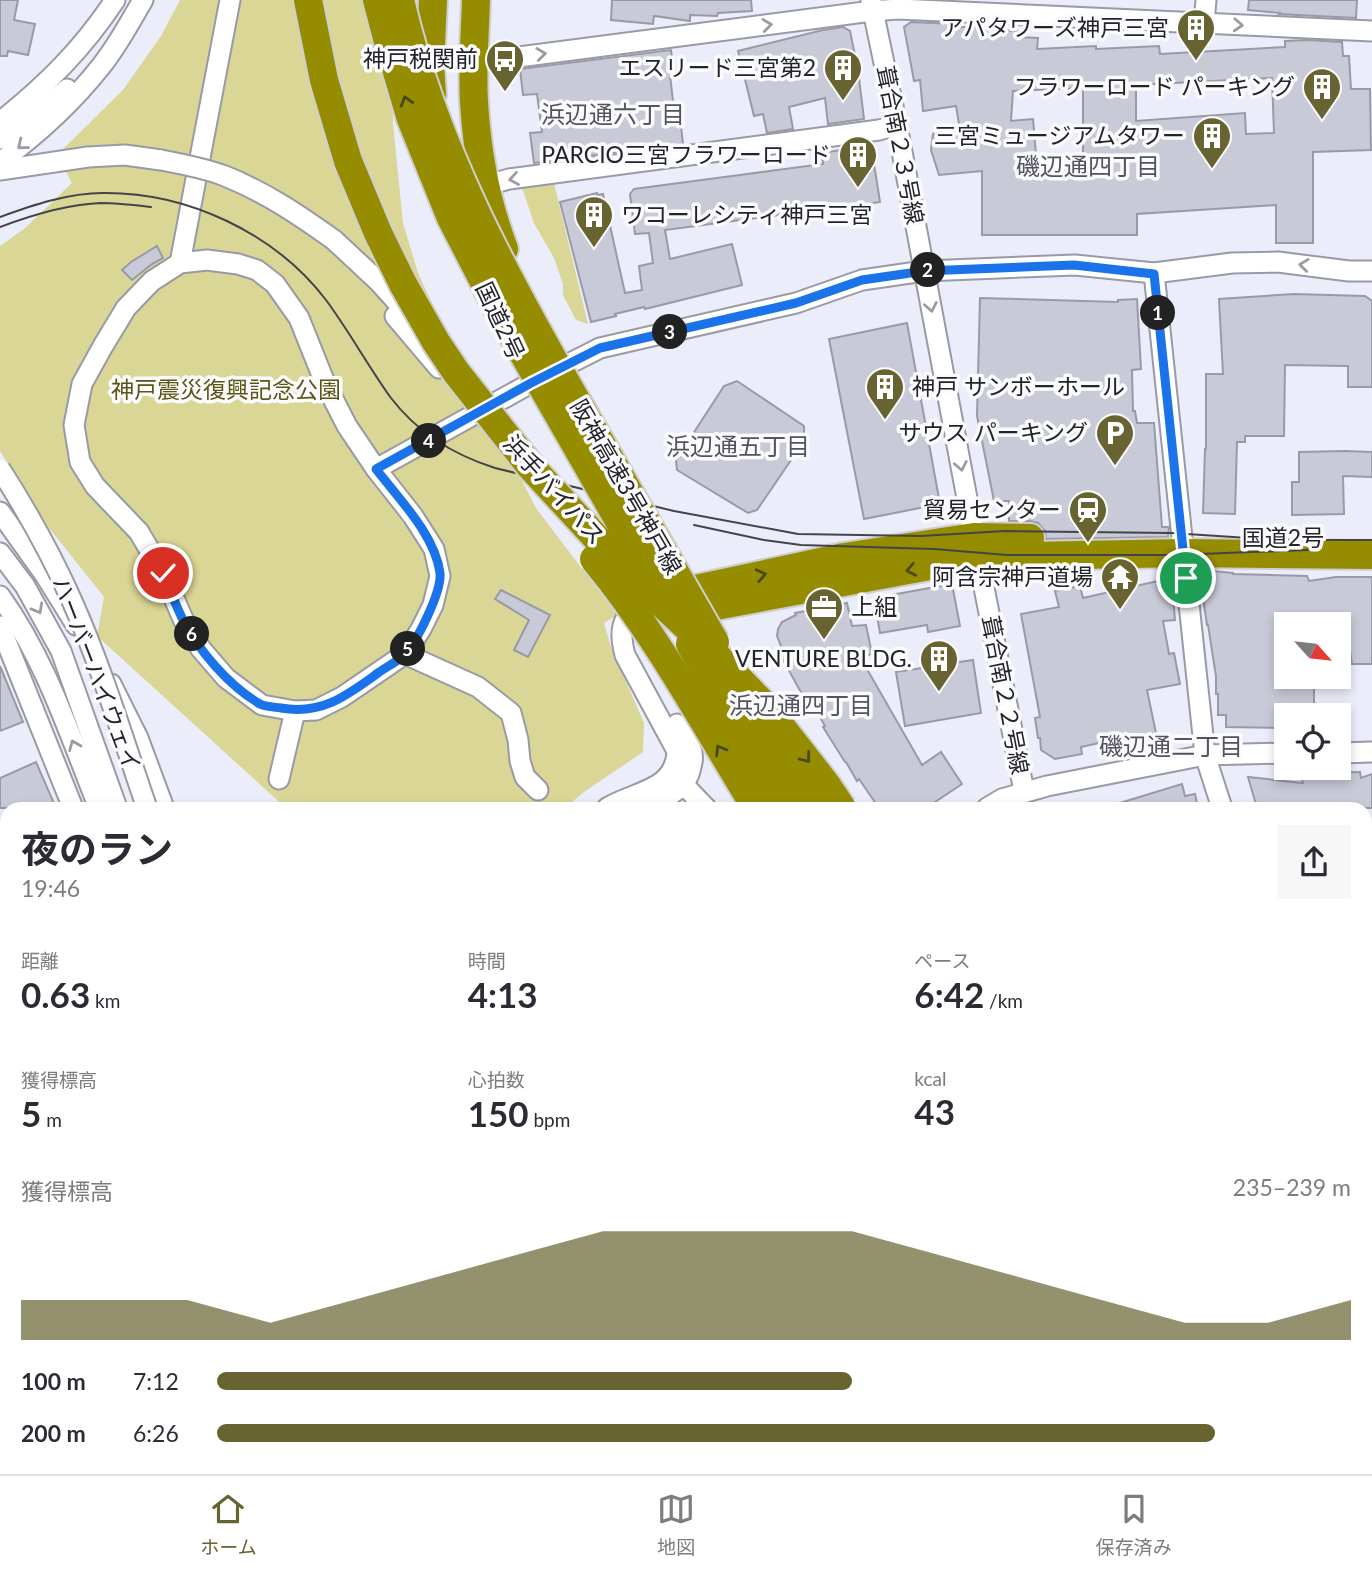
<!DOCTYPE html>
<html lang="ja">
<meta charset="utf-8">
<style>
body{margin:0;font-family:Lato,"Noto Sans JP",sans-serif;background:#f7f7f7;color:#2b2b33;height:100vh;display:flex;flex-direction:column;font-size:26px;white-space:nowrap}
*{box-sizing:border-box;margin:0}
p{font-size:23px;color:#7c7c81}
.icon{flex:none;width:38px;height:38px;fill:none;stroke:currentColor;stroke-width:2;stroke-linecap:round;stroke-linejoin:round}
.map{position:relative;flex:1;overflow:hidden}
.panel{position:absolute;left:0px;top:802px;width:1372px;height:674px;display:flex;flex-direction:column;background:#fff;border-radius:21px 21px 0 0;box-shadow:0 4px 10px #0003}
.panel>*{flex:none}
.needle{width:46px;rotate:117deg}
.buttons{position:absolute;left:1274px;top:612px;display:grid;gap:14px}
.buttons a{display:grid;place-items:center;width:77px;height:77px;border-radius:0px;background:#fff;box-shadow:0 4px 10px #0003;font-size:35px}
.pin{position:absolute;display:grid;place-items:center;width:60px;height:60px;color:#fff;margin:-30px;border:4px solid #fff;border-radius:50%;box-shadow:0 2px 7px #0007}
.km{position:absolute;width:35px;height:35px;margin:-18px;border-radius:50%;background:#222;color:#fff;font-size:19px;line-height:35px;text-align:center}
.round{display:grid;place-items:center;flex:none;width:74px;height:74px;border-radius:0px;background:#f7f7f7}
.headline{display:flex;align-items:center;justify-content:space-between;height:119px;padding:0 21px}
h1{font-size:38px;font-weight:700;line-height:52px}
.stats{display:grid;grid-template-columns:repeat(3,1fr);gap:10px;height:119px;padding:7px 21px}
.stats div{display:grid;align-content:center}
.stats b{font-size:35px;font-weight:700}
.stats small{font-size:19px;font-weight:400}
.stats p{font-size:19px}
.chart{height:196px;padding:14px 21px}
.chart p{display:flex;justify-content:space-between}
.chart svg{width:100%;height:126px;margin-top:7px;fill:#686431;opacity:.7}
ul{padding:0 21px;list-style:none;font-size:23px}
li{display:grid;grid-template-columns:112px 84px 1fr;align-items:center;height:52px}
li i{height:18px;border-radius:9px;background:#686431}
.menu{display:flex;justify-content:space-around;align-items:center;height:98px;border-top:2px solid #e1e1e2;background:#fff;font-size:19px;color:#7c7c81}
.menu a{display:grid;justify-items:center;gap:4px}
.menu .active{color:#686431}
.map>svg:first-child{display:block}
.green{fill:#dad695}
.building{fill:#c8cbd7;stroke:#989aa6;stroke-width:2;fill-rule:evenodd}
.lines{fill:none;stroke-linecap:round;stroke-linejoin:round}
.minor-casing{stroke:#989aa5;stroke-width:23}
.highway-casing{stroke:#cfcfd0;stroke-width:32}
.minor{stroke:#fff;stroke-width:19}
.highway{stroke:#958c00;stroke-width:28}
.tram{stroke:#43444a;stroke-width:2}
.minor-bridge-casing{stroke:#989aa5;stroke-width:23;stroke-linecap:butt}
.highway-bridge-casing{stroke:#cfcfd0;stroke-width:32;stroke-linecap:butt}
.minor-bridge{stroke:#fff;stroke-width:19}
.highway-bridge{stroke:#958c00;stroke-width:28}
.oneway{stroke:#9c9c9e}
.oneway2{stroke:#4b481a}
.route-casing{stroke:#fff;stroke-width:14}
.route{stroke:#1a73e8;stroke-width:9}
.labels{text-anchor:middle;stroke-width:7;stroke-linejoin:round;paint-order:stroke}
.poi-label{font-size:23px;fill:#232428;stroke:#fbfbfe;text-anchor:end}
.street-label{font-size:23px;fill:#232428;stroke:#fbfbfe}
.park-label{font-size:23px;fill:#5b5613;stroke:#fbfbfe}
.neighbourhood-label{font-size:24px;fill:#53545f;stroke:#fbfbfe}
</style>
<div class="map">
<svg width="1372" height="1474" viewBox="0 0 1372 1474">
<rect width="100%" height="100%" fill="#ebedfa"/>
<g class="green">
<path d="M180 0H389L393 124 403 223 418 273 442 325 536 508 617 615 604 623 611 647 644 723 643 752 584 792 565 808H286L97 636 104 597 42 519 0 451V246L24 229 72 183 57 155 123 90 161 36Z"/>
<path d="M554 183 588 324 576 320 563 295V284L554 258 534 223 522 188Z"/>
<path d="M614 1468H914L920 1474H621Z"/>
<path d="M972 1468H1220L1224 1474H978Z"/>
</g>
<g class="building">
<path d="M0 0H18L14 20 35 24 28 55 8 51 7 56H0Z"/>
<path d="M612 0H751L752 11 718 13 717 16 690 15V21L654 16 653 24 611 20Z"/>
<path d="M1249 0H1357L1356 18 1279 14 1280 13 1248 10Z"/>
<path d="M911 22 955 24H960V27H984V29L1017 31V37L1038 38 1037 49 1096 46V49L1159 46 1160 54 1285 47V41L1307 40 1342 42 1343 56H1349L1351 89H1370L1371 150 1313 152V243H1276V205L1137 214V235H982V171L939 175 931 150 933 134 960 130 956 106 923 111 920 80 914 81 904 27ZM1272 78 1274 133 1246 134 1245 113 1136 121V85ZM1083 88V167H1037L1033 119 1011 121 1013 91Z"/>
<path d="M843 27 850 31 858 70 864 119 828 124 825 98 789 107 793 129 767 133 763 114 754 116 738 51 823 30Z"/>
<path d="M671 50 674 74 670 75 675 119 680 118 683 144 534 163 530 133 542 132 537 94 523 95 520 69Z"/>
<path d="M871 145 880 202 841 208V207L665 230 670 259 732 244 742 285 645 309 644 307 615 314 616 316 591 322 560 202 597 193V195L603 194 625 293 642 290 639 266 653 263 649 233 635 234 630 194 634 189 823 164 822 153Z"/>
<path d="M157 246 163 258 152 264 132 280 122 270 131 262Z"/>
<path d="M1294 294 1365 296 1372 301V387H1348V366L1285 365 1284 436H1245V442H1237L1235 514 1203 513 1205 449H1206V374H1223L1219 299Z"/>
<path d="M980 298 1118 302V300L1137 299 1141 369 1132 370 1133 411H1135L1137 423H1154L1162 527H1169L1168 537 1046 539 1045 531 1038 523 1030 521H1009V501H994L977 416Z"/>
<path d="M907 323 940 504 864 519 829 339Z"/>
<path d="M737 381 804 426V441L757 510 748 513 677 470 676 460 724 386Z"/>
<path d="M1345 451 1372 452V477L1343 476 1344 514 1292 515V482H1299V452Z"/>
<path d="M1212 571 1233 573V574L1307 576 1309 581 1336 577H1372V664H1352L1350 651 1339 653V625H1286V677H1314V716H1284V728L1226 727V715H1218V694H1216V676L1208 625H1207L1201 584Z"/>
<path d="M1162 580 1172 585 1175 620 1163 621 1169 654 1174 653 1180 684 1147 690 1156 733 1138 736 1139 741 1124 744 1122 738 1081 747 1082 754 1055 759 1041 750 1040 738H1038L1035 718 1040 717 1021 614 1059 607 1055 591 1080 586 1083 598Z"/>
<path d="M952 584 960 626 928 632 927 625 880 633 874 598Z"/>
<path d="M501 590 550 615 528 657 514 650 529 620 495 599Z"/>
<path d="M847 603 852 626 866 625 872 654 860 657 922 765 941 752 962 784 926 808H879L859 779 857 781 846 762H845L823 727 825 726 811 701 807 703 778 651 782 649 777 636 778 629 782 622 796 615 795 613Z"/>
<path d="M973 660 981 713 905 726 896 672Z"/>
<path d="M0 666 23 722 0 731Z"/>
<path d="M36 762 56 808H0V778Z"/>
<path d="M1360 772 1361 778 1372 774V808H1257L1248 777 1303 783 1300 773Z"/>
<path d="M1182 784 1185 796 1195 794 1198 808H1113V805Z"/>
</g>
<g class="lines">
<defs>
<g id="minor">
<path d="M871 1 897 125 978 557 1024 791"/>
<path d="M1204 23 1206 0"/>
<path d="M473 63 872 11 898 9 1372 31"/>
<path d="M0 122C46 85 82 50 115 0"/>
<path d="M0 139 38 113 67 89"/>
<path d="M0 162C38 134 73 102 102 65 118 45 130 22 143 0"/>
<path d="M0 170 88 157 125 155 161 160"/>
<path d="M484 186 509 179 879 130 897 125"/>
<path d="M334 240 378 281 414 321"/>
<path d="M207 260 238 264 257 270 275 284 299 318 325 383 347 426 376 469 413 516 434 549 440 576 433 605 421 629 405 654 342 697 316 710 295 711 262 705 226 678 201 649 183 619 163 573 139 532 95 486 80 462 74 425 82 384 103 346 126 308 152 281 180 263Z"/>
<path d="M180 263 230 0"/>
<path d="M1154 273 1205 755 1222 808"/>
<path d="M395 316 439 368"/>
<path d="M376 469 531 383 600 348 796 303 862 280 924 271 1075 265 1154 273 1232 263 1278 262 1349 271H1372"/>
<path d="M0 512 45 575 76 625"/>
<path d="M0 553 25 586 61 651 117 808"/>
<path d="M0 596C46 660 70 736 99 808"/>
<path d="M0 626 73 808"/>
<path d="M405 654 478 687 511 713 518 740 520 761 525 777 538 790"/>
<path d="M111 684 138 738 164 808"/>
<path d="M1339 753 1372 752"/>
<path d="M678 774 683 784 706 808"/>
<path d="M279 779 295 711"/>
<path d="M607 808C634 791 676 791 677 751L625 655C619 632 620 617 642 603"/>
<path d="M632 808C654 802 683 796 690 771 692 763 694 757 691 749 688 740 682 732 677 724"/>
<path d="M987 808 1002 799 1047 786 1185 759 1205 755 1286 753"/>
<path d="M1365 1132 1372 1142"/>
<path d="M1365 1184 1372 1179"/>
<path d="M0 1354 7 1352"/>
<path d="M320 1468 321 1474"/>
<path d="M344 1468 345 1474"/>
<path d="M380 1468 381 1474"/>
<path d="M125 1474 141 1468"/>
</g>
<g id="highway">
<path d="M476 0C475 34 472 68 474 102 477 152 486 202 504 249"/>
<path d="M432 94 430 66 433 0"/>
<path d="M663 596 844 557 974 537 1030 538"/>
<path d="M673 614 978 557 1183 553 1372 555"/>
<path d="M1286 1468 1291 1474"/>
<path d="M1316 1468 1320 1474"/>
<path d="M1343 1468 1348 1474"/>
</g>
</defs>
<use href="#minor" class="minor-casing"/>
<use href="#highway" class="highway-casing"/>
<use href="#minor" class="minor"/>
<use href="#highway" class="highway"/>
<g class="tram">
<path d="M0 217C33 205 68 193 103 193 187 192 275 233 326 300 349 331 368 366 391 398 417 432 454 455 495 468L674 511 798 534 921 536 1005 531 1171 533 1280 540H1372"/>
<path d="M0 227C32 215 67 204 101 203 118 203 134 205 151 207"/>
<path d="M694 525 764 540 801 545 934 549 1007 555H1172L1308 550"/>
</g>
<defs>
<g id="minor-bridge">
<path d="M161 160C182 164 204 168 225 176 265 192 299 215 334 240"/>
<path d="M0 469C27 511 52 556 72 601 102 668 123 739 147 808"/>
</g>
<g id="highway-bridge">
<path d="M308 0 324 80 348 161 378 233 403 284 436 342 456 372 530 466 627 571 703 642 765 706 826 784 842 808"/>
<path d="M377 0 387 38 411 119 451 218 499 311 657 587"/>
<path d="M400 0C433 146 506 278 580 407 625 485 670 563 715 642"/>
<path d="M594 559C657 635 704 724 756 808"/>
<path d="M690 644 783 808"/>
<path d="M763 726 810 808"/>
</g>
</defs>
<use href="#minor-bridge" class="minor-bridge-casing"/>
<use href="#highway-bridge" class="highway-bridge-casing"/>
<use href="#minor-bridge" class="minor-bridge"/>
<use href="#highway-bridge" class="highway-bridge"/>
</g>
<defs><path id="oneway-chevron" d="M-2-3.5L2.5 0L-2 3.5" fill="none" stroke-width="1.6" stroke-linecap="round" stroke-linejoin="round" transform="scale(1.75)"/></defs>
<g class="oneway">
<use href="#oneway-chevron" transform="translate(767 25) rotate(-7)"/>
<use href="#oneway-chevron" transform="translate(1238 25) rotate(3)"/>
<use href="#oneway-chevron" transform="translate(541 54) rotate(-7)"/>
<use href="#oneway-chevron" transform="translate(22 145) rotate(141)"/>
<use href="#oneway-chevron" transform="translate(514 179) rotate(170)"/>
<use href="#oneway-chevron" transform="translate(1304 265) rotate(-173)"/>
<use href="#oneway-chevron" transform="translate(931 307) rotate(79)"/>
<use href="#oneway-chevron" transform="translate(961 466) rotate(79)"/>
<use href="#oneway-chevron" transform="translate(38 609) rotate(61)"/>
<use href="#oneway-chevron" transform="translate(74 745) rotate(-112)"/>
</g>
<g class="oneway2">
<use href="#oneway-chevron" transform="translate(406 101) rotate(-107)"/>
<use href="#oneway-chevron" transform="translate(911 570) rotate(169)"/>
<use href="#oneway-chevron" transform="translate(761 575) rotate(-12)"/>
<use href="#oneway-chevron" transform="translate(720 750) rotate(-121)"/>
<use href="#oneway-chevron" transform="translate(806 758) rotate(52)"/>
</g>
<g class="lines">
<defs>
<path id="route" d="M163 573C169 588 175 603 182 618 198 650 229 686 260 704 266 707 274 707 281 708 322 715 346 696 378 673 386 667 397 662 404 655 417 642 442 591 440 573 435 535 399 499 376 469L531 383 600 348 796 303 862 280 924 271 1074 265 1154 274 1186 578"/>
</defs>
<use href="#route" class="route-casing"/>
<use href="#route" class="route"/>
</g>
<defs>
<symbol id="building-pin" viewBox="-11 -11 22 30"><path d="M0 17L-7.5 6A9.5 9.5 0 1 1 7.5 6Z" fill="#686431" stroke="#fbfbfe"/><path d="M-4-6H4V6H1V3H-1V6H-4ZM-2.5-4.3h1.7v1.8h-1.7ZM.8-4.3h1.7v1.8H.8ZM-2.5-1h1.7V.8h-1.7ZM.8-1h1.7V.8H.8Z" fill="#fff"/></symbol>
<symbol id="bus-pin" viewBox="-11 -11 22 30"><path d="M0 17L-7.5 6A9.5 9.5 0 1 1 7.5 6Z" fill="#686431" stroke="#fbfbfe"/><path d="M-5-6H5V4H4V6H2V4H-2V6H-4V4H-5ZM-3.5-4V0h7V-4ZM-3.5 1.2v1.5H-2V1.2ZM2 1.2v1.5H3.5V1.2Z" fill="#fff"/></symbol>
<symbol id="parking-pin" viewBox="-11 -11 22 30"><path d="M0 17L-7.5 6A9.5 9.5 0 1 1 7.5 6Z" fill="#686431" stroke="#fbfbfe"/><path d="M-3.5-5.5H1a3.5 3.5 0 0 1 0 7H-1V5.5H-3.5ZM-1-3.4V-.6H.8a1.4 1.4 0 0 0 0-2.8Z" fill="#fff"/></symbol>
<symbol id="station-pin" viewBox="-11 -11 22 30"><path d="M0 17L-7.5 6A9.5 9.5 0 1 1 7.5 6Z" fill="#686431" stroke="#fbfbfe"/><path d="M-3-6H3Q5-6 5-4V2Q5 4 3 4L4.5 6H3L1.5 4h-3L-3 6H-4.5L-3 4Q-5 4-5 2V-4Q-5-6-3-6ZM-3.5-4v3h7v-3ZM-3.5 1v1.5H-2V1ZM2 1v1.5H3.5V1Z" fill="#fff"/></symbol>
<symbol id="temple-pin" viewBox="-11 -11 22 30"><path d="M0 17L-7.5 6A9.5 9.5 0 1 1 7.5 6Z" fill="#686431" stroke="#fbfbfe"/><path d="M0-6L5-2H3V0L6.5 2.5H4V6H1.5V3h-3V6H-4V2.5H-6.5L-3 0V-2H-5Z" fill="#fff"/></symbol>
<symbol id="office-pin" viewBox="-11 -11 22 30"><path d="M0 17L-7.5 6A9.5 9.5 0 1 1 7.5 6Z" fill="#686431" stroke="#fbfbfe"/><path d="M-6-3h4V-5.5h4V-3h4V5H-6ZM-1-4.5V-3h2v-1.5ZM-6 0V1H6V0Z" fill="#fff"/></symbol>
</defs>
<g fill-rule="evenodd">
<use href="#building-pin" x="1174" y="6" width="44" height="60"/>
<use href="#bus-pin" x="483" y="37" width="44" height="60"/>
<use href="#building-pin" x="821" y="46" width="44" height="60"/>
<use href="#building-pin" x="1300" y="65" width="44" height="60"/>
<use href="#building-pin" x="1190" y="114" width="44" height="60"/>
<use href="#building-pin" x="836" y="133" width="44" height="60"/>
<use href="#building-pin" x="572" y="193" width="44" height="60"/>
<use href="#building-pin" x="863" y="365" width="44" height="60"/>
<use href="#parking-pin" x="1093" y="411" width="44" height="60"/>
<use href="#station-pin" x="1066" y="488" width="44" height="60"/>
<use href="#temple-pin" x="1098" y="555" width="44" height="60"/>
<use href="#office-pin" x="802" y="585" width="44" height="60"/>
<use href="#building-pin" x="917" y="637" width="44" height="60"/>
</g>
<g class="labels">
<g class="poi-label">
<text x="1169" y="36">アパタワーズ神戸三宮</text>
<text x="478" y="67">神戸税関前</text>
<text x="816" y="76">エスリード三宮第2</text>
<text x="1295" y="95">フラワーロード パーキング</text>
<text x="1185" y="144">三宮ミュージアムタワー</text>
<text x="831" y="163">PARCIO三宮フラワーロード</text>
<text x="621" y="223" text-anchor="start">ワコーレシティ神戸三宮</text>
<text x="912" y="395" text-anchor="start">神戸 サンボーホール</text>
<text x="1088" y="441">サウス パーキング</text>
<text x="1061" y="518">貿易センター</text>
<text x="1093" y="585">阿含宗神戸道場</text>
<text x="851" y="615" text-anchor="start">上組</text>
<text x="912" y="667">VENTURE BLDG.</text>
</g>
<g class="street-label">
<text transform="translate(900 145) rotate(79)" y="8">葺合南２３号線</text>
<text transform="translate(500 321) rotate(65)" y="8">国道2号</text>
<text transform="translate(626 487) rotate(60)" y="8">阪神高速3号神戸線</text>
<text transform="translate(554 490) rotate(48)" y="8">浜手バイパス</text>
<text x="1283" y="546">国道2号</text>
<text transform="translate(96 674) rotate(69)" y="8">ハーバーハイウェイ</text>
<text transform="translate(1005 695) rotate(79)" y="8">葺合南２２号線</text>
</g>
<g class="park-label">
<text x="226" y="398">神戸震災復興記念公園</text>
</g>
<g class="neighbourhood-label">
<text x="613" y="123">浜辺通六丁目</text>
<text x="1088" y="175">磯辺通四丁目</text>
<text x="738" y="455">浜辺通五丁目</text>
<text x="801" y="714">浜辺通四丁目</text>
<text x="1171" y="755">磯辺通二丁目</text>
</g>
</g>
</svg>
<div class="buttons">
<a><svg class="needle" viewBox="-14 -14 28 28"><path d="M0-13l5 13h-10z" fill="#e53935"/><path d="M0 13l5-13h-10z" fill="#7c7c81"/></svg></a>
<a><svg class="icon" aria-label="locate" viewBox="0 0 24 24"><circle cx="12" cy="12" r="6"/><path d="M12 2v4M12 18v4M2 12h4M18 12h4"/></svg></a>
</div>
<div class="pin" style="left:1186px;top:578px;background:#1e9e55"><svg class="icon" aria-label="arrive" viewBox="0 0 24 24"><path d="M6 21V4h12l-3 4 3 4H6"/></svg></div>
<div class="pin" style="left:163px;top:573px;background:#d93025"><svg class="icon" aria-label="check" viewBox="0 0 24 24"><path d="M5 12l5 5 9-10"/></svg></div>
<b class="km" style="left:1158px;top:313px">1</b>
<b class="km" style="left:928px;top:270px">2</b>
<b class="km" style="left:670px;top:332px">3</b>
<b class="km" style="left:429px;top:441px">4</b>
<b class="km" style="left:408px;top:649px">5</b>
<b class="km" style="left:192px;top:634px">6</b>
<section class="panel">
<div class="headline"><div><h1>夜のラン</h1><p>19:46</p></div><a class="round"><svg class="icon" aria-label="share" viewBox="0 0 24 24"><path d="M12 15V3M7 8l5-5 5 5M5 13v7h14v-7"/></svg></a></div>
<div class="stats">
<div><p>距離</p><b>0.63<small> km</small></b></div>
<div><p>時間</p><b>4:13</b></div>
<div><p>ペース</p><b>6:42<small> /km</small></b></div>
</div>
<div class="stats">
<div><p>獲得標高</p><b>5<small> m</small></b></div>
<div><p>心拍数</p><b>150<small> bpm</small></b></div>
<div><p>kcal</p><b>43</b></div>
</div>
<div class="chart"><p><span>獲得標高</span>235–239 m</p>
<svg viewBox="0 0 160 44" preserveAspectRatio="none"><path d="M0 44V30L10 30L20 30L30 38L40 30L50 22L60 14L70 6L80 6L90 6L100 6L110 14L120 22L130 30L140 38L150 38L160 30V44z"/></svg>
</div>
<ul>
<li><b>100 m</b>7:12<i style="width:56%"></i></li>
<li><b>200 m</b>6:26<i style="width:88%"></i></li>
</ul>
</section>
</div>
<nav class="menu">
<a class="active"><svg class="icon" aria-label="home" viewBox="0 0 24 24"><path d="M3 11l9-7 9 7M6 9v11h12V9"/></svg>ホーム</a>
<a><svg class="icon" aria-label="map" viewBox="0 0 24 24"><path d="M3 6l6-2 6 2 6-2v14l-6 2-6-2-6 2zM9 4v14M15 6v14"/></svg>地図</a>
<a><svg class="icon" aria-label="saved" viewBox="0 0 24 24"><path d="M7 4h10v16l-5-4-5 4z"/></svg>保存済み</a>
</nav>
